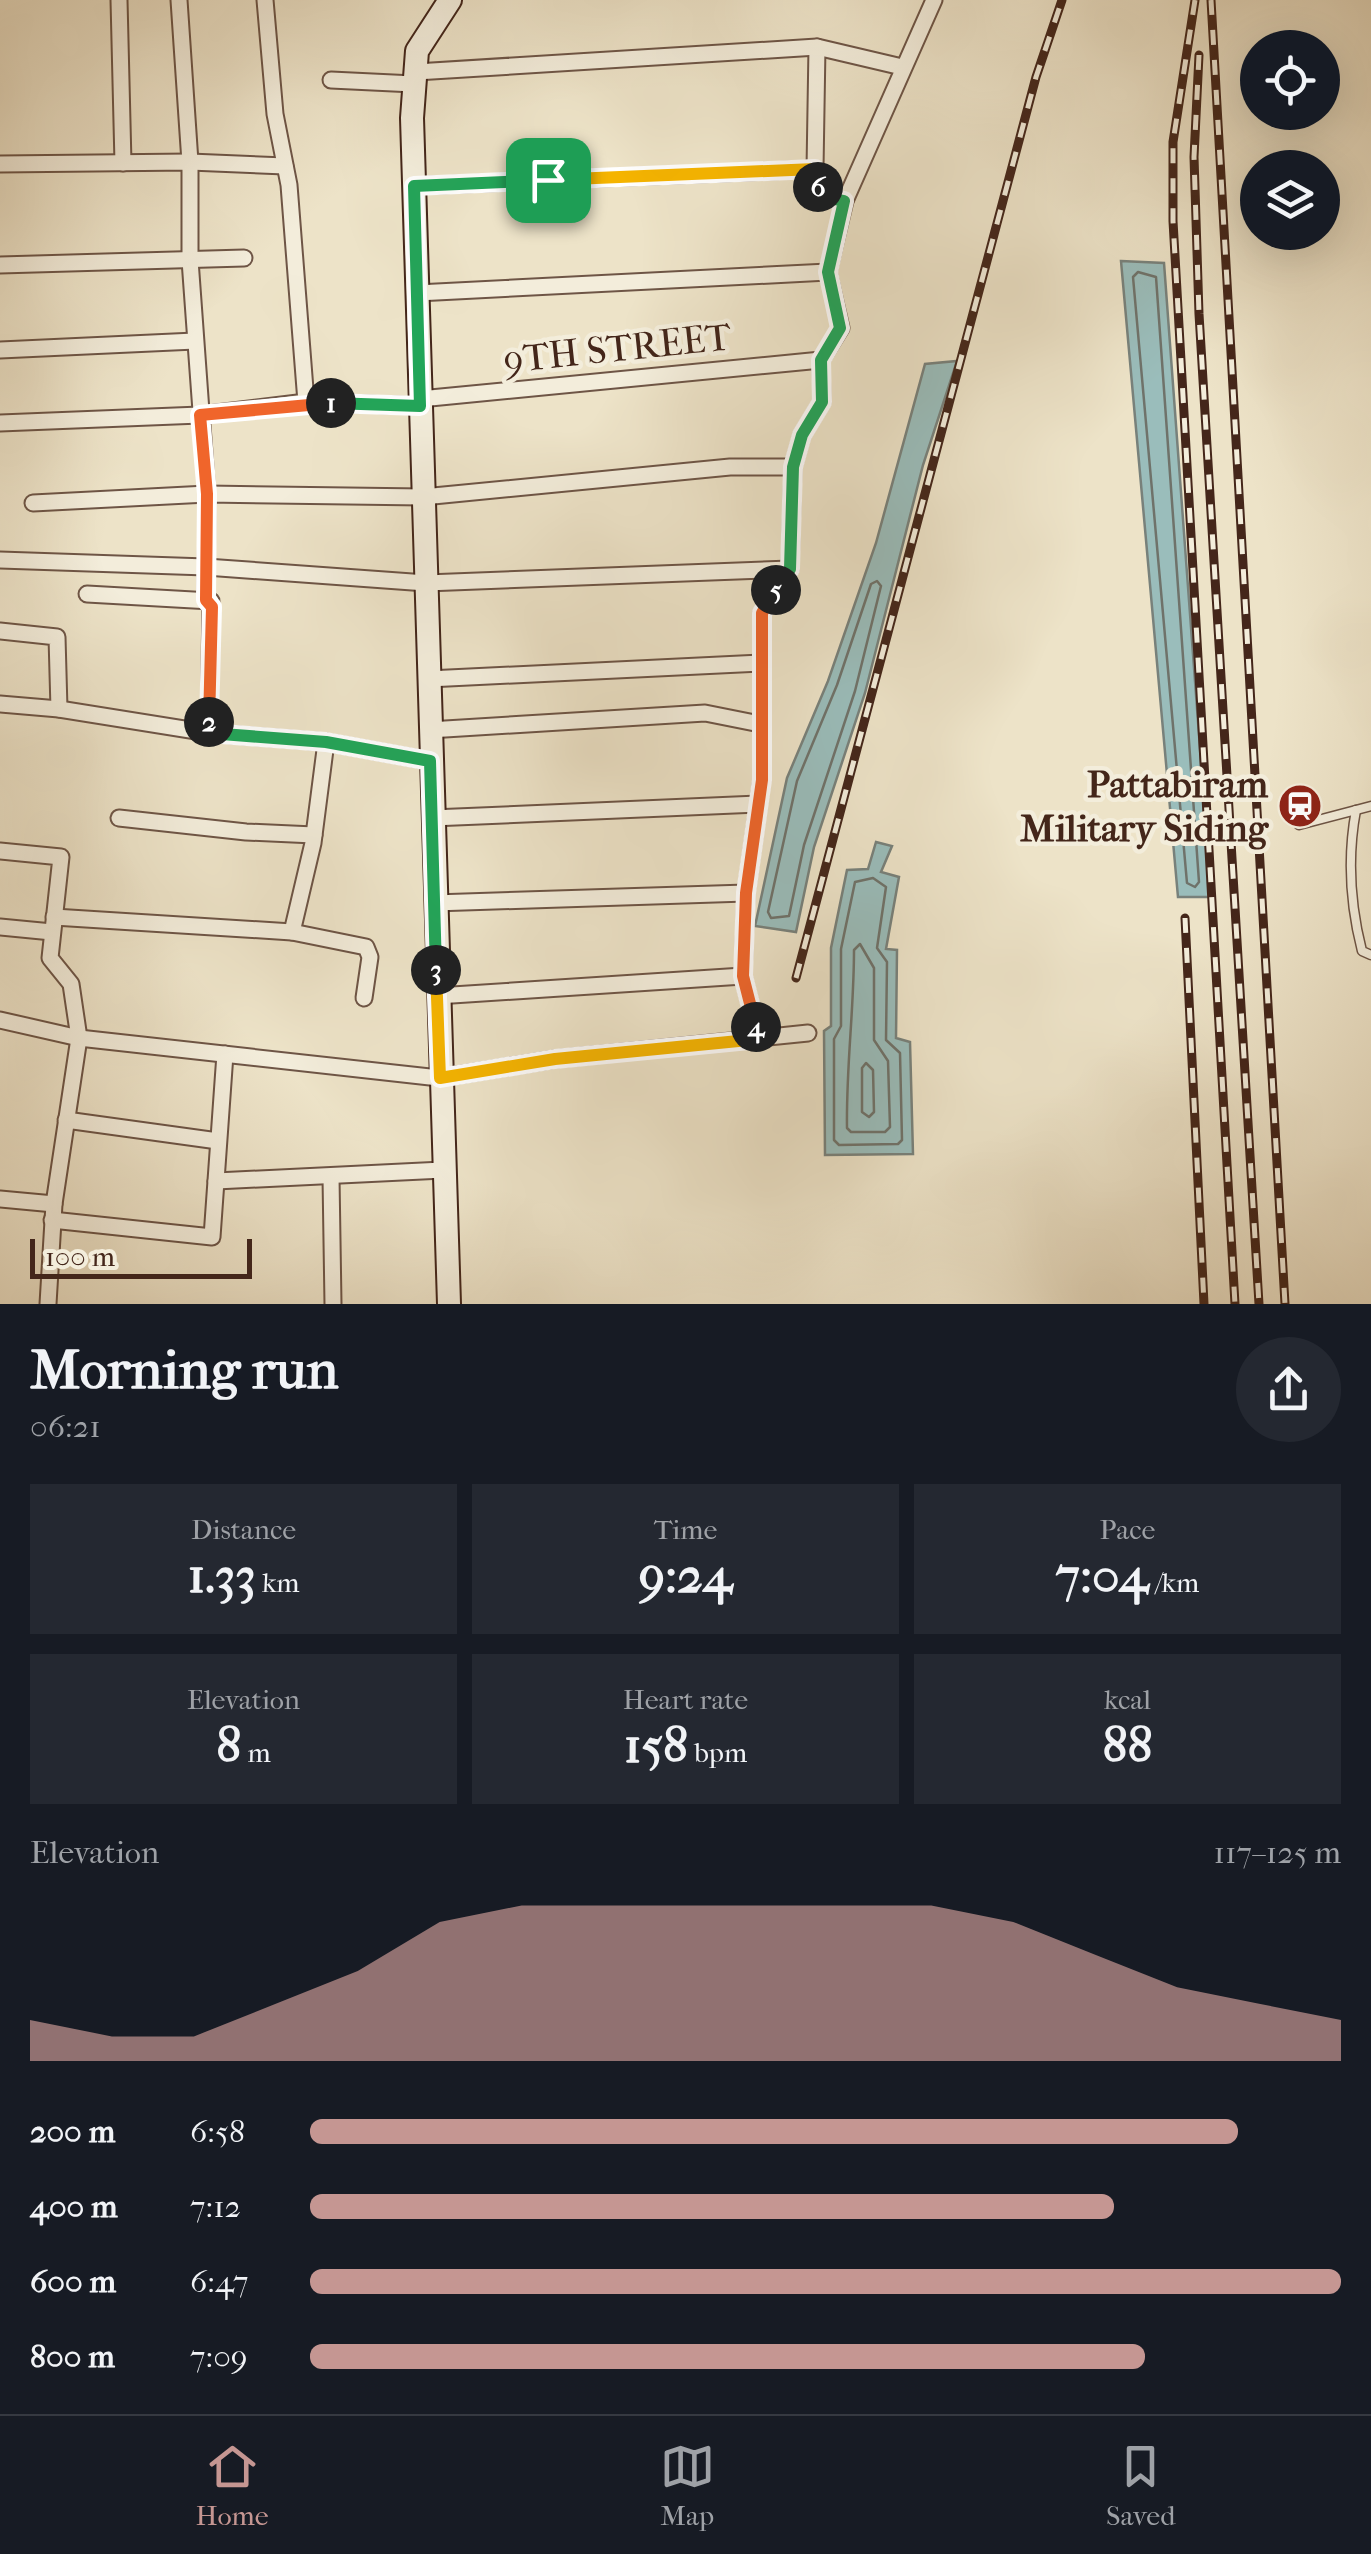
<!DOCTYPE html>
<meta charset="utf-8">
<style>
body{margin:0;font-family:"IM FELL French Canon",serif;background:#242831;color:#f1f3f6;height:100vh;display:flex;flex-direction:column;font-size:38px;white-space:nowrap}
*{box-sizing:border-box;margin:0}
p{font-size:32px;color:#9ea1a6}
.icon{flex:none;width:55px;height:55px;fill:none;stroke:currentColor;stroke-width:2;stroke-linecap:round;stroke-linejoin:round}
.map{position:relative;height:1304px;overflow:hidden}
.sheet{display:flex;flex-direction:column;background:#171b24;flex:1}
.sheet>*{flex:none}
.controls{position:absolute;left:1240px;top:30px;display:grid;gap:20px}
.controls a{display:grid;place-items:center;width:100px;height:100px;border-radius:50%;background:#171b24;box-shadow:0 10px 40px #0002;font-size:50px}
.scale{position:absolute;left:30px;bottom:25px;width:222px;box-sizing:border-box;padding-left:10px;border:5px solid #44261a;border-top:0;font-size:28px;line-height:35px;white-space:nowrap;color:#44261a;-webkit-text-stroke:8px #f3eddb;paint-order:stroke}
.pin{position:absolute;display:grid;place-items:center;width:85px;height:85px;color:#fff;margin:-42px;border-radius:20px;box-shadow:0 5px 15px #0006}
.km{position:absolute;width:50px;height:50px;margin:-25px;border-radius:50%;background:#222;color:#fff;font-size:28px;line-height:50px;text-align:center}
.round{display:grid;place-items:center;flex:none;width:105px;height:105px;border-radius:52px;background:#242831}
.headline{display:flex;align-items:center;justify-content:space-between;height:170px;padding:0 30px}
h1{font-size:55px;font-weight:700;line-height:75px}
.stats{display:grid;grid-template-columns:repeat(3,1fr);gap:15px;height:170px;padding:10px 30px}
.stats div{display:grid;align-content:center;border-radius:0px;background:#242831;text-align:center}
.stats b{font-size:50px;font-weight:700}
.stats small{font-size:28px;font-weight:400}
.stats p{font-size:28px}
.chart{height:280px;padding:20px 30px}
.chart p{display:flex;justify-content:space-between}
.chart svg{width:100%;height:180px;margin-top:10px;fill:#c59692;opacity:.7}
ul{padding:0 30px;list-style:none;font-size:32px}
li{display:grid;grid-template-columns:160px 120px 1fr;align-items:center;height:75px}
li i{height:25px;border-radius:12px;background:#c59692}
.menu{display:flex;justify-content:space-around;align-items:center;height:140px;border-top:2px solid #363941;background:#171b24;font-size:28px;color:#9ea1a6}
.menu a{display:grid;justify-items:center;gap:5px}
.menu .on{color:#c59692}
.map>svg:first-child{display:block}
.water{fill:#9abdbb;stroke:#78817b;stroke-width:2.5}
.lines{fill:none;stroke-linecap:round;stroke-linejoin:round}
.shore{stroke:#6f726a;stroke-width:2.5}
.service-casing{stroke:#6e5546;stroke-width:11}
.minor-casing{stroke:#6e5546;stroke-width:19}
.secondary-casing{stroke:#44261a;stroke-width:26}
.service{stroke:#f3eddb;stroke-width:8}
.minor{stroke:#f3eddb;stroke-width:15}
.secondary{stroke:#f3eddb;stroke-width:22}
.rail-casing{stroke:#44261a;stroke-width:9}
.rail{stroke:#f3eddb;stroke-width:5;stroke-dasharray:15;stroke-linecap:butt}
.split-1-casing{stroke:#fff;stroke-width:20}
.split-2-casing{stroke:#fff;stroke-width:20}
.split-3-casing{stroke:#fff;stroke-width:20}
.split-4-casing{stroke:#fff;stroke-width:20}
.split-5-casing{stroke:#fff;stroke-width:20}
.split-6-casing{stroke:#fff;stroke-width:20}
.split-7-casing{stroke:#fff;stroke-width:20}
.split-1{stroke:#22a559;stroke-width:12}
.split-2{stroke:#f0652b;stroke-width:12}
.split-3{stroke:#22a559;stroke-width:12}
.split-4{stroke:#f5b400;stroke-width:12}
.split-5{stroke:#f0652b;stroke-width:12}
.split-6{stroke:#22a559;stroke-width:12}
.split-7{stroke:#f5b400;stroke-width:12}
.labels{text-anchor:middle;stroke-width:9;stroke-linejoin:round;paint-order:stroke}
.street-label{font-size:38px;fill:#44261a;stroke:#f3eddb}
.poi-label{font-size:38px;font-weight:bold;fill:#44261a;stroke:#f3eddb;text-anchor:end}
</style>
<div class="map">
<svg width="1371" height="1304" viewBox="0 0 1371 1304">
<rect width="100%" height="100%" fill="#ede3c8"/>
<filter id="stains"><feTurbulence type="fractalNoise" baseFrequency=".002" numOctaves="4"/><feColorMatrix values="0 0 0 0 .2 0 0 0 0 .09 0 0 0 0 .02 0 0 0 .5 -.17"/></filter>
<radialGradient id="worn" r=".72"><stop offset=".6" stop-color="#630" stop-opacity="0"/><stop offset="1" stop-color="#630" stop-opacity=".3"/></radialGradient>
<g class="water">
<path d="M1121 261 1164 263 1211 897H1178Z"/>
<path d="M957 361 923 465 865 693 814 847 796 932 755 926 787 778 828 681 876 543 925 364Z"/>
<path d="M876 842 892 846 881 872 899 877 886 949 897 950 896 1038 910 1042 913 1154 825 1155 824 1031 831 1026V948L847 870 868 869Z"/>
</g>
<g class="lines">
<g class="shore">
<path d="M1138 272 1156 277 1199 882 1195 887 1187 883 1133 277Z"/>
<path d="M877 581 881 586 855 691 804 845 789 916 771 918 768 912 797 781 837 685 871 584Z"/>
<path d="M873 878 886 887 877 948 887 962 886 1040 900 1053 902 1140 898 1144 839 1145 834 1140V1039L841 1026V949L855 882Z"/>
<path d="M860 944 874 968V1040L888 1061 890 1127 885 1132H851L847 1128C846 1067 854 1011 854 950Z"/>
<path d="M866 1063 873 1070 874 1112 869 1117 862 1112V1068Z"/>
</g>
<defs>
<g id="service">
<path d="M1356 810C1347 858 1350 904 1362 951L1371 955"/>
<path d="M1299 825 1371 806"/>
</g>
<g id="minor">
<path d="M119 0 123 163"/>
<path d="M179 0 190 162V260L207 494 206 600"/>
<path d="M265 0 275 114 289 185 306 402 420 406"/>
<path d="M817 47 815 169 820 196 845 201"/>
<path d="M416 72 817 47 902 67"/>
<path d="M331 80 414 84"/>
<path d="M0 164 190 162 285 166"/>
<path d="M414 186 815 169"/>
<path d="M0 265 244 258"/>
<path d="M417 293 828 272"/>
<path d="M0 350 195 341"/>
<path d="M420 399 821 360"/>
<path d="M0 423 200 415 306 402"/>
<path d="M793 467 802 435 822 402 821 360 841 328 828 272 845 201 934 0"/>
<path d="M33 503 207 494 423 497 730 467H793L790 569 762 613V779L746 893 743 976 759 1039"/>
<path d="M0 560 206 567 426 583 790 569"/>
<path d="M87 594 211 601 209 733"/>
<path d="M0 631 57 637 59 709"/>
<path d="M428 679 761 663"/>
<path d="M0 704 59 709 209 733 326 742 430 761"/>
<path d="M429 730 705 713 760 724"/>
<path d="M119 818 246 832 314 835"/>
<path d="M432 818 758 804"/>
<path d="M0 851 61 857 50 958 71 984 79 1038 54 1204 48 1304"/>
<path d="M434 903 746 893"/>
<path d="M54 917 292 932 313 843 326 742"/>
<path d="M0 927 52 932"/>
<path d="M292 932 366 947 370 957 364 998"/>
<path d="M437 996 743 976"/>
<path d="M0 1020 79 1038 439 1078 555 1059 808 1033"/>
<path d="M66 1120 218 1141"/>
<path d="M331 1177 333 1304"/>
<path d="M216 1181 443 1170"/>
<path d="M0 1199 54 1204"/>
<path d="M52 1220 212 1237 225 1054"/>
</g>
<path id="secondary" d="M449 1304 412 118 417 51 450 0"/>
</defs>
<use href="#service" class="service-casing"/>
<use href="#minor" class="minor-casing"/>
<use href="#secondary" class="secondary-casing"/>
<use href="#service" class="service"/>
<use href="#minor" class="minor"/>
<use href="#secondary" class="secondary"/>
<defs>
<g id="rail">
<path d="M1195 0 1173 142V221L1235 1304"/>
<path d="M1211 0 1285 1304"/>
<path d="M1199 55 1194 157 1199 314 1259 1304"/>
<path d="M1185 918 1204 1304"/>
<path d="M796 978 1036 77 1062 0"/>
</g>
</defs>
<use href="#rail" class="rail-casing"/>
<use href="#rail" class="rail"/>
</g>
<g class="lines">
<defs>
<path id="split-1" d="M331 403 420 406 414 186 548 180"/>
<path id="split-2" d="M209 722 212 607 206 600 207 494 200 415 331 403"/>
<path id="split-3" d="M209 722V733L326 742 430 761 436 970"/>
<path id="split-4" d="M436 970 440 1078 555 1059 759 1039 756 1027"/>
<path id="split-5" d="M756 1027 743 976 746 893 762 780V613L776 590"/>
<path id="split-6" d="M776 590 790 569 793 467 802 435 822 402 821 360 840 328 828 272 844 201 820 196 818 187"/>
<path id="split-7" d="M548 180 815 169 818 187"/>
</defs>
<use href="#split-1" class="split-1-casing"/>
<use href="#split-2" class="split-2-casing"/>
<use href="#split-3" class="split-3-casing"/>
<use href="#split-4" class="split-4-casing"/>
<use href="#split-5" class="split-5-casing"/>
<use href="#split-6" class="split-6-casing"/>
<use href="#split-7" class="split-7-casing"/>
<use href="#split-1" class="split-1"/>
<use href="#split-2" class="split-2"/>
<use href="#split-3" class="split-3"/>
<use href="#split-4" class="split-4"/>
<use href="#split-5" class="split-5"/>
<use href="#split-6" class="split-6"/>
<use href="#split-7" class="split-7"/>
</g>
<defs>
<symbol id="station-disc" viewBox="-11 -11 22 22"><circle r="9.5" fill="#8f2418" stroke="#f3eddb"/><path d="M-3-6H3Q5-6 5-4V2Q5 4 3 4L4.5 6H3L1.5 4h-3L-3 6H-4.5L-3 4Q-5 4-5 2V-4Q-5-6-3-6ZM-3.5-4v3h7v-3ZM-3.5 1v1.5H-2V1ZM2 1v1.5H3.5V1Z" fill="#fff"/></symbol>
</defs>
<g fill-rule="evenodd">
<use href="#station-disc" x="1275" y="781" width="50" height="50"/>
</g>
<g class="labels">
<g class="street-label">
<text transform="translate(617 348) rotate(-6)" y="13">9TH STREET</text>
</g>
<g class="poi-label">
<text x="1268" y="797">Pattabiram<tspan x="1268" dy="44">Military Siding</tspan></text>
</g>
</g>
<rect width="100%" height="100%" filter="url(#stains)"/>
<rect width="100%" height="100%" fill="url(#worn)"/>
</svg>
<div class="controls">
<a><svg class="icon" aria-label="locate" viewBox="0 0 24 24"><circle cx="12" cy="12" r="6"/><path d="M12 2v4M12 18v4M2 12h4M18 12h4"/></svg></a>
<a><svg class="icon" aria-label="layers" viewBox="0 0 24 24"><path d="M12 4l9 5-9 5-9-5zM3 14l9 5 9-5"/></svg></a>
</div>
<div class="scale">100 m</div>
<div class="pin" style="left:548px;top:180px;background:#1e9e55"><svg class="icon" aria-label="arrive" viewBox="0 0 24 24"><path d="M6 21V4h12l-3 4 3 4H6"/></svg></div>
<b class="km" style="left:331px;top:403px">1</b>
<b class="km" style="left:209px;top:722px">2</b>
<b class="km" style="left:436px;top:970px">3</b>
<b class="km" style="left:756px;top:1027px">4</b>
<b class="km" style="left:776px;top:590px">5</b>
<b class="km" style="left:818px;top:187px">6</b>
</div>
<section class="sheet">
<div class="headline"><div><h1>Morning run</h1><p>06:21</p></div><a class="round"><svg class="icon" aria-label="share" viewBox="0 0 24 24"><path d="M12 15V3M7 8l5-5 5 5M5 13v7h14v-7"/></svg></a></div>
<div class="stats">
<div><p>Distance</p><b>1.33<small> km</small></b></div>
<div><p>Time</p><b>9:24</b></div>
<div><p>Pace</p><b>7:04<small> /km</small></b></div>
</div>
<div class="stats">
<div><p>Elevation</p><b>8<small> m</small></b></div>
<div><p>Heart rate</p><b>158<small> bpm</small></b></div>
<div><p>kcal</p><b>88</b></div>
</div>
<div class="chart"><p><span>Elevation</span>117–125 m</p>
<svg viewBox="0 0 160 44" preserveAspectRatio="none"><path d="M0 44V34L10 38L20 38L30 30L40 22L50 10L60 6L70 6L80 6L90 6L100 6L110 6L120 10L130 18L140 26L150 30L160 34V44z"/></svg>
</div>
<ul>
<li><b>200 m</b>6:58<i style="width:90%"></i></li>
<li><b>400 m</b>7:12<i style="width:78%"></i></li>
<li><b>600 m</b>6:47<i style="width:100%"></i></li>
<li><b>800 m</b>7:09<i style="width:81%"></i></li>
</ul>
</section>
<nav class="menu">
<a class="on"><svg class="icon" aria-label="home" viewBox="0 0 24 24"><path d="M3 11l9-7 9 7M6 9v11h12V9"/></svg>Home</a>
<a><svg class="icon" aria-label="map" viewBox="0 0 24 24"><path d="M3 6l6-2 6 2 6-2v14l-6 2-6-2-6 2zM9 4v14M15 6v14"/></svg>Map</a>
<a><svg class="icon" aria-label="saved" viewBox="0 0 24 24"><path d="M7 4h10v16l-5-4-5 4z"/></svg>Saved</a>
</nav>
